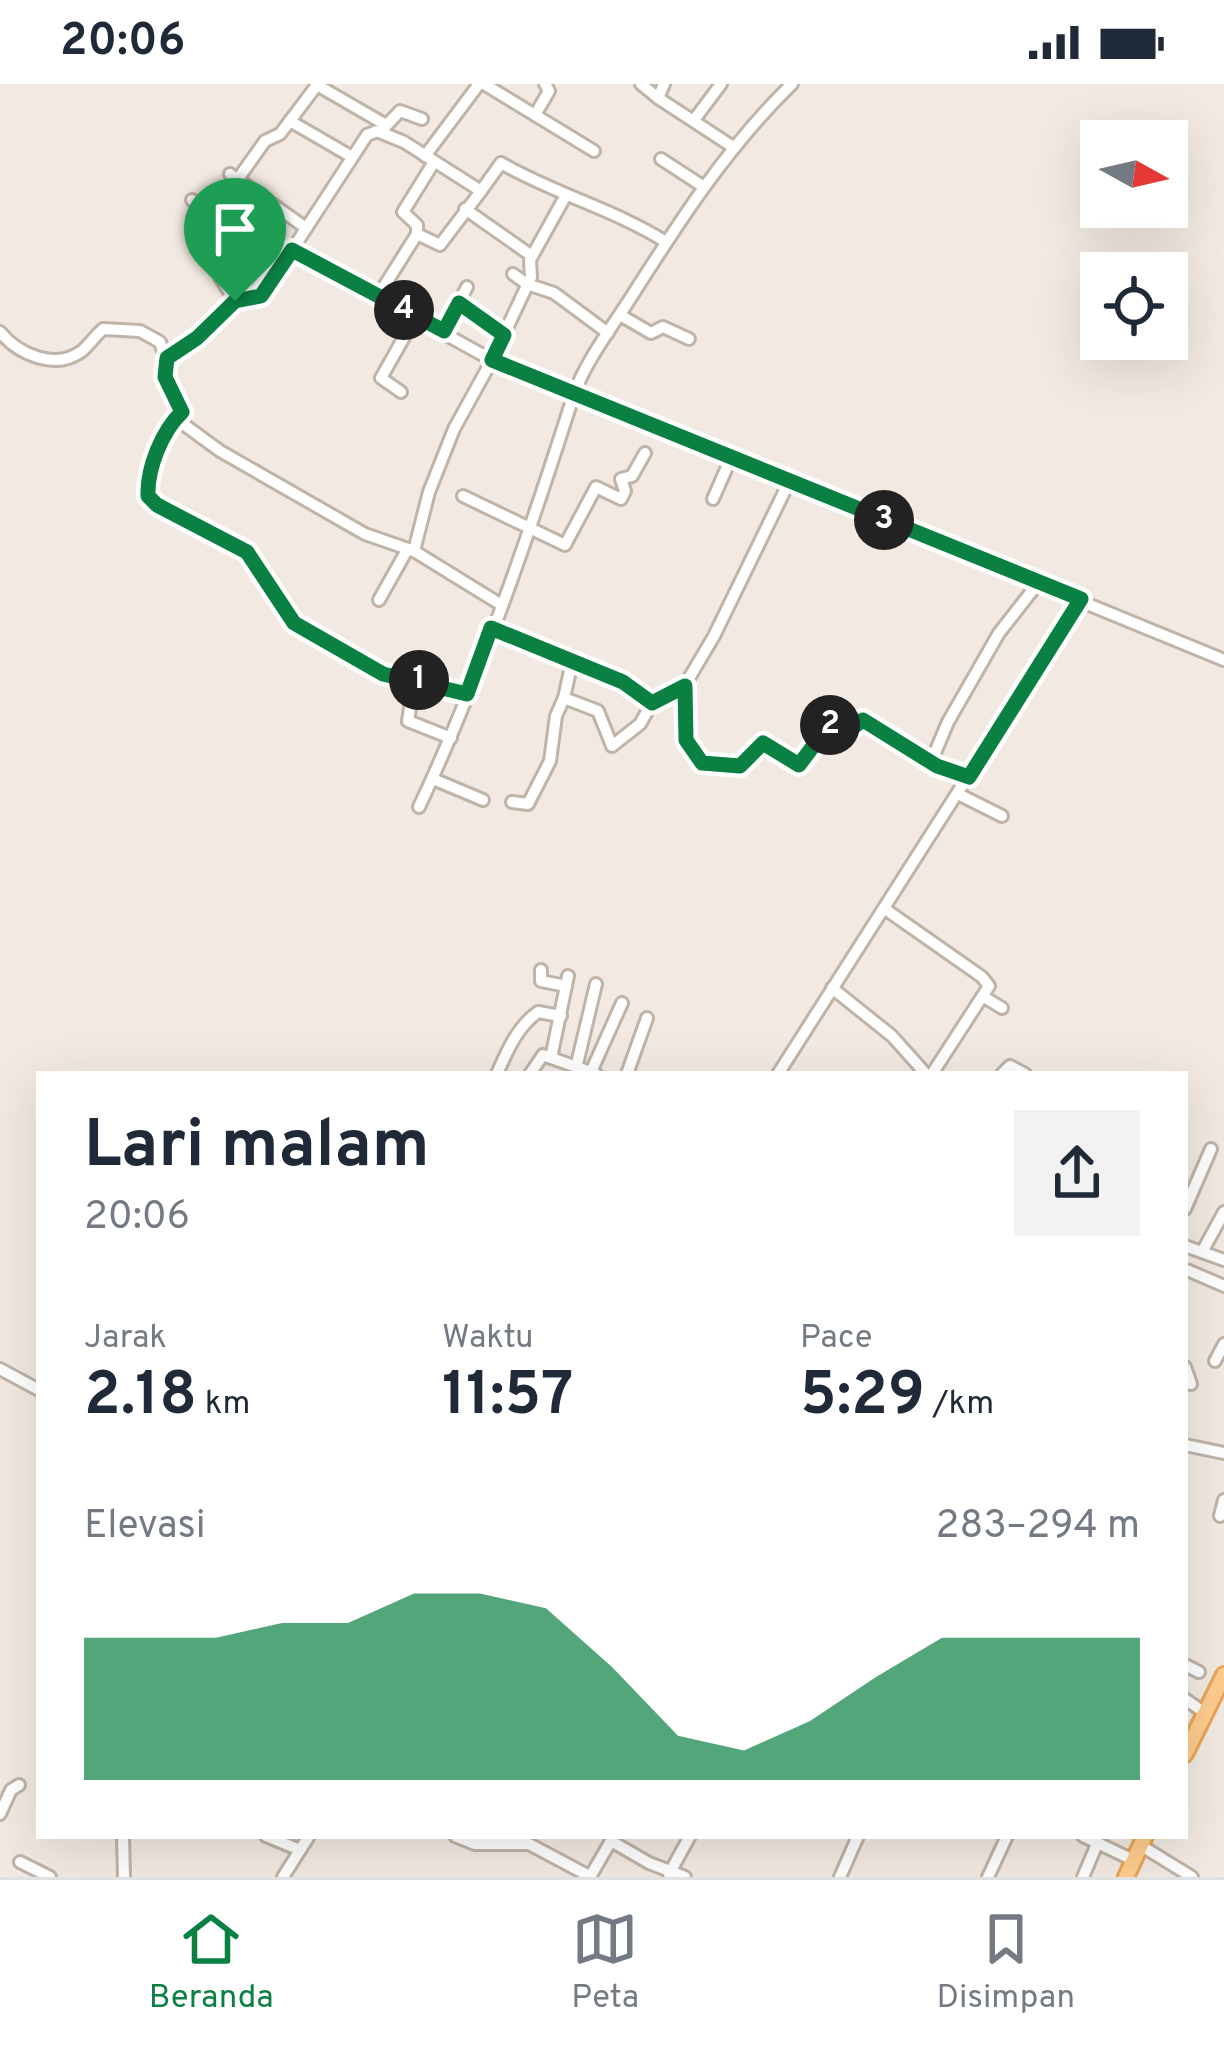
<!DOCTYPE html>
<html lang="id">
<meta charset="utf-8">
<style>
body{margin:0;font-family:Overpass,sans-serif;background:#f2f2f3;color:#1f2937;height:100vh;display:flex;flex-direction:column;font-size:45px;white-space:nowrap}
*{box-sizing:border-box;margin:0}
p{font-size:39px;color:#747a83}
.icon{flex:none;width:66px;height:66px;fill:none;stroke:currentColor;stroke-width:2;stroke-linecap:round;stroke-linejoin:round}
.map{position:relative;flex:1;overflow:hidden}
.details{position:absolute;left:36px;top:987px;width:1152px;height:768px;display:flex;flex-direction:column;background:#fff;border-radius:0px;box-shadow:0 12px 48px #0002}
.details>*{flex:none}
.needle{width:78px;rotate:98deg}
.fabs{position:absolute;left:1080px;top:36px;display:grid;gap:24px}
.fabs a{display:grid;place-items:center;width:108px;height:108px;border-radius:0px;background:#fff;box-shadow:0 12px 48px #0002;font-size:60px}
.pin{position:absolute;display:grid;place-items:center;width:102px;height:102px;color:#fff;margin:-123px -51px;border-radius:50% 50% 50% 0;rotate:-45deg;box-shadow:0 0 12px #0007}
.pin .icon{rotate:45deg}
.km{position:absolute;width:60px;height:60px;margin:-30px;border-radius:50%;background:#222;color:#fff;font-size:33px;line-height:60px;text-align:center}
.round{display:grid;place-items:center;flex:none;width:126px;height:126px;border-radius:0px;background:#f2f2f3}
.summary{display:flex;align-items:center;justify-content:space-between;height:204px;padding:0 48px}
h1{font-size:66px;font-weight:700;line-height:90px}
.metrics{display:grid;grid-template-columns:repeat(3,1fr);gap:18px;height:204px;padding:12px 48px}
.metrics div{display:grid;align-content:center}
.metrics b{font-size:60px;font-weight:700}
.metrics small{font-size:33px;font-weight:400}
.metrics p{font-size:33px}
.chart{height:336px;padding:24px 48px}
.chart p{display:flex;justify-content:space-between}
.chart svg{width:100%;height:216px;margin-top:12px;fill:#0b8043;opacity:.7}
.status{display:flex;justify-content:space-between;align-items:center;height:84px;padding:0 60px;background:#fff;direction:ltr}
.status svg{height:33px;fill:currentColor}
.tabs{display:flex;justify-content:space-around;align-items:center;height:168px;border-top:3px solid #e0e1e3;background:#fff;font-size:33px;color:#747a83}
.tabs a{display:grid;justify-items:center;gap:6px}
.tabs .active{color:#0b8043}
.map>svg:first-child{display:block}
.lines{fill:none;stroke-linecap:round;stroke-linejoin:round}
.minor-casing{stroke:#c0b3a7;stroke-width:16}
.major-casing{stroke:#e8a659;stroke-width:20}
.minor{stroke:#fff;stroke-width:10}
.major{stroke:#ffcc8e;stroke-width:14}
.route-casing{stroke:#fff;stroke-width:24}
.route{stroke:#0b8043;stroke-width:15}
</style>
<div class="status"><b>20:06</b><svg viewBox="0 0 49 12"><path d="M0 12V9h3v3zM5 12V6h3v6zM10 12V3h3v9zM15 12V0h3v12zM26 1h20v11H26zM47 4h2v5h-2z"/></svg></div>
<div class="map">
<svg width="1224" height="1793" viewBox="0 0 1224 1793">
<rect width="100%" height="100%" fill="#f2eae2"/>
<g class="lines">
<defs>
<g id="minor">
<path d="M484 0 594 67"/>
<path d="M641 0 658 14"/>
<path d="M664 0 658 14 733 63"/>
<path d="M535 31 549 7 545 0"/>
<path d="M694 36 721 0"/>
<path d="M290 37 352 73"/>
<path d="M384 44 400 27 422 35"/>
<path d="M425 72 479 0"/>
<path d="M661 75 704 103"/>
<path d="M230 90 306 144"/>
<path d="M238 95 265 57 280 50 317 1 386 41"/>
<path d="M192 116 219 141 230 139 287 170"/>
<path d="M465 125 532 172"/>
<path d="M226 139 227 128 246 101"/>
<path d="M417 150 440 161 481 107"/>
<path d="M666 158C614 125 554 110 501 79L481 107 404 58 377 47 367 51 292 166 492 276 1224 576"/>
<path d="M513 190 527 200 554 209 608 249"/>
<path d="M220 193 235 217"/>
<path d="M378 212 417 150V141L403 128 434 78"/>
<path d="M459 219 504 251"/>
<path d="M620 231 651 249 663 243 689 255"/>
<path d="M444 247 467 203"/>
<path d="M0 248C18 270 55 287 82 267 89 261 96 251 103 245L140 247 160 258 166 277"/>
<path d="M401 308 381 294 416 232"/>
<path d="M175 334 182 325 165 293 167 274 197 254 235 217 261 213 292 166"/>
<path d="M789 398 714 552 685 601 686 655 694 672 710 680 739 682 763 659 799 681 832 637 839 635 853 643 863 636 937 682 969 693"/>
<path d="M463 412 565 461 596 403 621 415 625 407 621 395 632 392 645 369"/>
<path d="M713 415 731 374"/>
<path d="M414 467 365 450 220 367 175 334 170 339 148 396 152 418 247 468 255 484 269 495 290 536 383 590 414 599 408 637 451 654"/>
<path d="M379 516 407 466"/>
<path d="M500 520 414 467 429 408 454 345 492 276 531 193 530 176 566 111"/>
<path d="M491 544 623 598 652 619 685 601"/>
<path d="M572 578 564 614 598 627 612 662 640 640 652 619"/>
<path d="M413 598 439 600 467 610"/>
<path d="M931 678 948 638 999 549 1039 498"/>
<path d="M433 695 483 716"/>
<path d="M958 710 1002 732"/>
<path d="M512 718 528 720 550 677 556 632 564 614"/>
<path d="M419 723C481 591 529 451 573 313 584 280 609 247 628 218 677 141 726 64 792 0"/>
<path d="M885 825 982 893 989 902 932 990"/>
<path d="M541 886V897L566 902"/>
<path d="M832 904 892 952 926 990"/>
<path d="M984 913 1002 924"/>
<path d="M551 974 568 892"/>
<path d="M576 984 596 900"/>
<path d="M591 988 622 919"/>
<path d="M497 990C507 967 517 943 538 928L561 932"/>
<path d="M530 990 543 971 596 990"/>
<path d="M627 990 647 934"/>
<path d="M778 990 1081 515"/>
<path d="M1002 990 1010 982 1025 990"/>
<path d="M1185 1125 1211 1065"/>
<path d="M1185 1162 1224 1176"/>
<path d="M1202 1168 1224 1128"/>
<path d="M1187 1186 1224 1202"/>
<path d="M1215 1277 1224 1260"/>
<path d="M1185 1283 1191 1300"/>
<path d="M0 1285 39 1306"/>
<path d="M1185 1361 1224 1369"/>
<path d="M1220 1432 1224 1416"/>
<path d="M1185 1581 1199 1588"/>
<path d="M1185 1615 1205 1629"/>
<path d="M0 1730 11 1706 19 1701"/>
<path d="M123 1752 124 1793"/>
<path d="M266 1752 300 1766"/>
<path d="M455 1752 475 1760H529L591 1793"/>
<path d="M1083 1752 1133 1776"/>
<path d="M611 1757 649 1779 685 1793"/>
<path d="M1140 1761 1192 1793"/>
<path d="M20 1778 50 1793"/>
<path d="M669 1790 690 1752"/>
<path d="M283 1793 309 1752"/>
<path d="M590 1793 612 1755"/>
<path d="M840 1793 858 1752"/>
<path d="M988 1793 1007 1752"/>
<path d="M1083 1793 1097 1760"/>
</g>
<g id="major">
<path d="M1185 1670 1224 1591"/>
<path d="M1126 1793 1145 1752"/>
</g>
</defs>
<use href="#minor" class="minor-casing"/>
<use href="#major" class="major-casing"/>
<use href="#minor" class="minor"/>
<use href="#major" class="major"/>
</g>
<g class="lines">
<defs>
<path id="route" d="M292 166 444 247 459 219 504 251 492 276 1081 515 969 693 937 682 863 636 853 643 841 636 832 637 799 681 763 659 740 682 702 679 686 656 685 602 652 619 623 598 491 544 467 610 383 590 294 539 247 468 157 421 148 412C147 384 162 347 182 328L165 293 167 274 197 254 235 217 261 212Z"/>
</defs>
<use href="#route" class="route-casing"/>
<use href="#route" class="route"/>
</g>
</svg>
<div class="fabs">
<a><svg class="needle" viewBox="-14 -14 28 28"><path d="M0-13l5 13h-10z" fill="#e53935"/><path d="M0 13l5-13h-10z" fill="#747a83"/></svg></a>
<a><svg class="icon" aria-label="locate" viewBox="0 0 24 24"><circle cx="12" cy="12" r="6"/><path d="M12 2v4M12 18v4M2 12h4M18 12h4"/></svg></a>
</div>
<div class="pin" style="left:235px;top:217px;background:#1e9e55"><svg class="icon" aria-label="arrive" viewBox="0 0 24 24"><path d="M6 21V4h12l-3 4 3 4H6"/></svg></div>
<b class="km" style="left:419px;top:596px">1</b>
<b class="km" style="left:830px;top:641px">2</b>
<b class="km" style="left:884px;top:436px">3</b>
<b class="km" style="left:404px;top:226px">4</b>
<section class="details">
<div class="summary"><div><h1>Lari malam</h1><p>20:06</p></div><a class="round"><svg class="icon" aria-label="share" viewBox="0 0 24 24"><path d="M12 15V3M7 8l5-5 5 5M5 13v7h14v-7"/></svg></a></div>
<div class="metrics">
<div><p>Jarak</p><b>2.18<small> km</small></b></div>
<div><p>Waktu</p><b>11:57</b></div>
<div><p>Pace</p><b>5:29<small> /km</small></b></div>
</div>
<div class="chart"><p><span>Elevasi</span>283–294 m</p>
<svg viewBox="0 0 160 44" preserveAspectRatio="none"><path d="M0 44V15L10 15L20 15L30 12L40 12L50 6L60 6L70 9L80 21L90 35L100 38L110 32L120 23L130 15L140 15L150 15L160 15V44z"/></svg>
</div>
</section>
</div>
<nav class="tabs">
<a class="active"><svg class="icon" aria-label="home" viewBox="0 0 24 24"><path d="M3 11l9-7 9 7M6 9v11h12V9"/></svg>Beranda</a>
<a><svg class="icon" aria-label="map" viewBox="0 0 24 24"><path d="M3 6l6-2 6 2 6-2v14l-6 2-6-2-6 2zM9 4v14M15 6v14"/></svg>Peta</a>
<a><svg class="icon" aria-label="saved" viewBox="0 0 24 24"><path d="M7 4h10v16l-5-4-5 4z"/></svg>Disimpan</a>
</nav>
